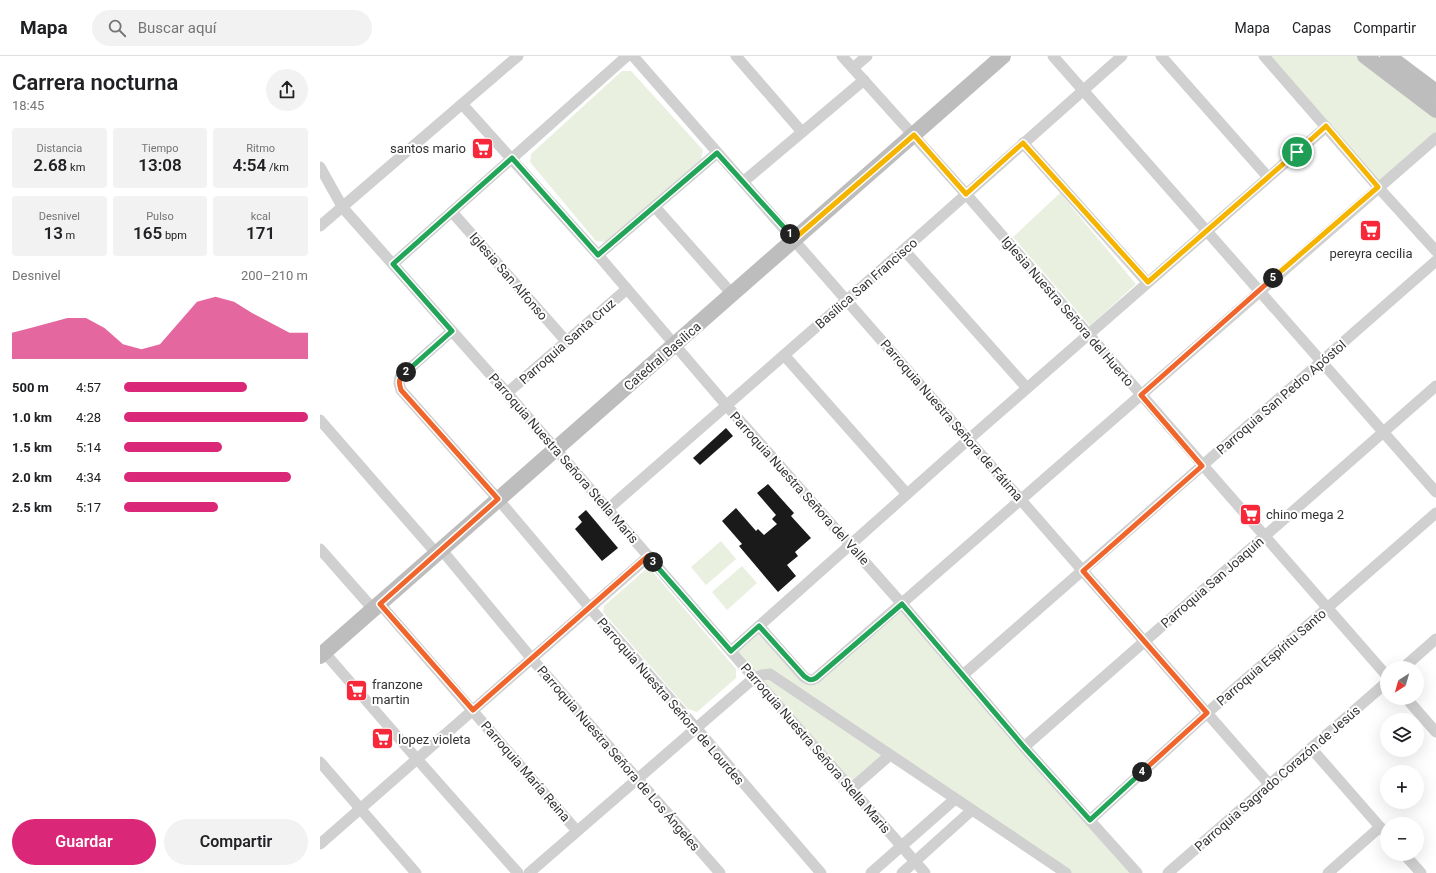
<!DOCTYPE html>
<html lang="es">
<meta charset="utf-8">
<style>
body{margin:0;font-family:Roboto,sans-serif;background:#f2f2f2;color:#202124;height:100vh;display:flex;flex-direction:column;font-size:15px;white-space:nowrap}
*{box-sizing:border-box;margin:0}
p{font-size:13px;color:#757577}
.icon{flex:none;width:22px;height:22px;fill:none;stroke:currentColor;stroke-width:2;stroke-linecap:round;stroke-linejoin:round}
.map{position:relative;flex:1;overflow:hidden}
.details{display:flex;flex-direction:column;background:#fff;width:320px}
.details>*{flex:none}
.needle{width:26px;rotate:217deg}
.tools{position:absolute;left:1060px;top:605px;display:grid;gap:8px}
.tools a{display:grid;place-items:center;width:44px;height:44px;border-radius:50%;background:#fff;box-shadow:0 4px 16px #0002;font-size:20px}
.pin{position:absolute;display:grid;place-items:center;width:34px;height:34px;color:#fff;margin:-17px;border:2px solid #fff;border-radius:50%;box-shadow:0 1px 4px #0007}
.km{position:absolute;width:20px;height:20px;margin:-10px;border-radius:50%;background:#222;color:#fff;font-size:11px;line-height:20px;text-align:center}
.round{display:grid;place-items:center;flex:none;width:42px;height:42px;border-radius:21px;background:#f2f2f2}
.overview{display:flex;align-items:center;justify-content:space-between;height:68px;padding:0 12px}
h1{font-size:22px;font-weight:600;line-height:30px}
.figures{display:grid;grid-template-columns:repeat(3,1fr);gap:6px;height:68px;padding:4px 12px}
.figures div{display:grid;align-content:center;border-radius:4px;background:#f2f2f2;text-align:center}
.figures b{font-size:17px;font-weight:600}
.figures small{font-size:11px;font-weight:400}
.figures p{font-size:11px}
.chart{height:112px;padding:8px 12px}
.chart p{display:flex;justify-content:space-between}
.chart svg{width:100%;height:72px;margin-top:4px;fill:#db2777;opacity:.7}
.cta{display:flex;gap:8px;margin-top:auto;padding:8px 12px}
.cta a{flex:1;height:46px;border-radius:24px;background:#db2777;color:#fff;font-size:16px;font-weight:600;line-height:46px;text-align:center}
.cta a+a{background:#f2f2f2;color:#202124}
ul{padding:0 12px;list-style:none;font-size:13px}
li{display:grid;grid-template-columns:64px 48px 1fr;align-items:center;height:30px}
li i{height:10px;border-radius:5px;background:#db2777}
header{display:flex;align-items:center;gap:24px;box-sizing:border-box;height:56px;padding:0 20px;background:#fff;border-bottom:1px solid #e0e0e0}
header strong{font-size:19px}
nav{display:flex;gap:22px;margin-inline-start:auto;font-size:14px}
.search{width:280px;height:36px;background:#f2f2f2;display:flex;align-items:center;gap:10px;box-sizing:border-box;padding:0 14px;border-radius:22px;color:#757577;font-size:15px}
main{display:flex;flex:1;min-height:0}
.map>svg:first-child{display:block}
.green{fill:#e9f0e0}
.building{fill:#1a1a1a}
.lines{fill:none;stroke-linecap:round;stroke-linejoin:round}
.minor{stroke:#d0d0d0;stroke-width:11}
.secondary{stroke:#bdbdbd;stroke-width:16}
.split-1-casing{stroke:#fff;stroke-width:8}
.split-2-casing{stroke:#fff;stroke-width:8}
.split-3-casing{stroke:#fff;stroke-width:8}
.split-4-casing{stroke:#fff;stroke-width:8}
.split-5-casing{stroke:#fff;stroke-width:8}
.split-6-casing{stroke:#fff;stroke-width:8}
.split-1{stroke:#f5b400;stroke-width:5}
.split-2{stroke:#22a559;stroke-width:5}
.split-3{stroke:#f0652b;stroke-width:5}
.split-4{stroke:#22a559;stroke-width:5}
.split-5{stroke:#f0652b;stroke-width:5}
.split-6{stroke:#f5b400;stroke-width:5}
.labels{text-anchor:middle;stroke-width:4;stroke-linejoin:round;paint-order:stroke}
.poi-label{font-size:13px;fill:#333;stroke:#fff;text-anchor:start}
.street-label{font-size:13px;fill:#333;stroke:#fff}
</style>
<header>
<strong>Mapa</strong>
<div class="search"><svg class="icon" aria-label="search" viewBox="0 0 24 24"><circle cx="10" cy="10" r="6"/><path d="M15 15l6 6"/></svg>Buscar aquí</div>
<nav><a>Mapa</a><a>Capas</a><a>Compartir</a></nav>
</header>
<main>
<section class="details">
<div class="overview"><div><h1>Carrera nocturna</h1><p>18:45</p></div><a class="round"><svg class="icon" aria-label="share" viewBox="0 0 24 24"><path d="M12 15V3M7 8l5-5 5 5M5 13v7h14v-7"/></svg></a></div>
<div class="figures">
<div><p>Distancia</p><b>2.68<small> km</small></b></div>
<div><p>Tiempo</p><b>13:08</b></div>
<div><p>Ritmo</p><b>4:54<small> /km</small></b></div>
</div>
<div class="figures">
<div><p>Desnivel</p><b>13<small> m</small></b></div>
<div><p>Pulso</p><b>165<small> bpm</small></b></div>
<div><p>kcal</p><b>171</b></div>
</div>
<div class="chart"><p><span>Desnivel</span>200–210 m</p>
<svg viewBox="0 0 160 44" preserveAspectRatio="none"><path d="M0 44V28L10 25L20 22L30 19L40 19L50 25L60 35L70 38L80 35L90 22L100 9L110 6L120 9L130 16L140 22L150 28L160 28V44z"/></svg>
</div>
<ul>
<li><b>500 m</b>4:57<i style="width:67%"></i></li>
<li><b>1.0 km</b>4:28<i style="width:100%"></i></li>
<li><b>1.5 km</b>5:14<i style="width:53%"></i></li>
<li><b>2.0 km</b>4:34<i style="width:91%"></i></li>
<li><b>2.5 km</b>5:17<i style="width:51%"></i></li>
</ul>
<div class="cta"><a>Guardar</a><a>Compartir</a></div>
</section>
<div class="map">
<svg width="1116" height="817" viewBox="0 0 1116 817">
<rect width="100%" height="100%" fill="#fff"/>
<g class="green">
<path d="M945 0H1042L1116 55V81L1058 130Z"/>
<path d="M302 15H311L383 94 381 104 286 186 276 185 210 106 211 98Z"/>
<path d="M740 137 816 228 770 270 693 181Z"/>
<path d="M401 485 416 503 386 529 371 511Z"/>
<path d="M422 510 437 527 407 554 392 536Z"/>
<path d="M325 514 332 515 416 613V622L377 656 368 653 283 556 284 550Z"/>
<path d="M582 549 817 817H747L570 699 531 733 412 595 439 571 489 624Z"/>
</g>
<g class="building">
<path d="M406 372 413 380 380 409 373 402Z"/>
<path d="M448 428 474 457 471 460 491 482 475 496 478 500 467 509 476 520 458 536 419 490 422 488 402 465 416 452 436 475 438 473 444 479 457 468 452 463 456 459 437 437Z"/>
<path d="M266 454 298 492 282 505 255 473 262 466 258 461Z"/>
</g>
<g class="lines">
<g class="minor">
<path d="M313 0 949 728"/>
<path d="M416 0 482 76"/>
<path d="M522 0 646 138 1067 620"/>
<path d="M733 0 1116 436"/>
<path d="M841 0 948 121"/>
<path d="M944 0 1058 131 1116 195"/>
<path d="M533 12 547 0"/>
<path d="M142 48 278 199 407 350 582 548 704 691 817 817"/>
<path d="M703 87 827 226"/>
<path d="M0 111 23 152 187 337 434 622 605 817"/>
<path d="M423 126 544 24"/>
<path d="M335 151 412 238"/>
<path d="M132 156 246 285"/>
<path d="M0 170 198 0"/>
<path d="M584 194 707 332"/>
<path d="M278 199 397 97"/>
<path d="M73 208 307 0"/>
<path d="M132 275 80 321 79 327 81 334 178 443 270 552 376 672 501 817"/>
<path d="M464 299 587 438"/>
<path d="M187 337 307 233"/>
<path d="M0 364 116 497"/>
<path d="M288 453 527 244 802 0"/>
<path d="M0 493 53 553"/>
<path d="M121 493 212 603 400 817"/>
<path d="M60 548 257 775"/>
<path d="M439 570 484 621C489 624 491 625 496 622 704 443 909 261 1116 82"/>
<path d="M411 595 649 383 1006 71"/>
<path d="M4 596 97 703 198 817"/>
<path d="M1083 612 1116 583"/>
<path d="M643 619 1116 205"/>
<path d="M1086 642 1116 676"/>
<path d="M704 691 1116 330"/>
<path d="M991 692 1067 779"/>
<path d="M0 706 96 817"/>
<path d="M531 733 570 699"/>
<path d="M770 764 887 657 1116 457"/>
<path d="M0 788 329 500"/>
<path d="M1084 798 1101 817"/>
<path d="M209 817 434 622 442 619 450 618 746 817"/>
<path d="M551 817 635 743"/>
<path d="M582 817 652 754"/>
<path d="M848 817 1067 626"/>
<path d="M1008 817 1060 771"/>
</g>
<g class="secondary">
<path d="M1045 0 1116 54"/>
<path d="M1068 0 1116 36"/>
<path d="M0 600 683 0"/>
</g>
</g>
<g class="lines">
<defs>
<path id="split-1" d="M470 178 474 183 594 79 646 138 703 87 828 226 977 96"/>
<path id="split-2" d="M86 316 132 275 73 208 192 102 278 199 397 97 470 178"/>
<path id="split-3" d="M86 316C79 322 78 325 81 334L178 443 60 548 153 654 328 500 333 506"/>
<path id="split-4" d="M333 506 411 595 439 570 484 620C489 624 491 625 496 622L582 548 704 691 770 764 822 716"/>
<path id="split-5" d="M822 716 887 657 763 515 882 410 821 339 953 222"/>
<path id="split-6" d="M953 222 1058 131 1006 70 977 96"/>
</defs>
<use href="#split-1" class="split-1-casing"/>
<use href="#split-2" class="split-2-casing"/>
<use href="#split-3" class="split-3-casing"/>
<use href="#split-4" class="split-4-casing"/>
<use href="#split-5" class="split-5-casing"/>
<use href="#split-6" class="split-6-casing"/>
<use href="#split-1" class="split-1"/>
<use href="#split-2" class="split-2"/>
<use href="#split-3" class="split-3"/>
<use href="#split-4" class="split-4"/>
<use href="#split-5" class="split-5"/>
<use href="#split-6" class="split-6"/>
</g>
<defs>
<symbol id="supermarket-square" viewBox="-11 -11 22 22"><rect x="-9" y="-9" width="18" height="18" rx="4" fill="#f62839" stroke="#fff"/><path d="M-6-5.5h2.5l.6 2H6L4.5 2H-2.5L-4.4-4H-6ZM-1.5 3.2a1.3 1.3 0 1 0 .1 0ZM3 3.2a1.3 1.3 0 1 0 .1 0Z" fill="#fff"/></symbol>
</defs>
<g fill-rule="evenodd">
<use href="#supermarket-square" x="150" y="80" width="25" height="25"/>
<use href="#supermarket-square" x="1038" y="162" width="25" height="25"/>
<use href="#supermarket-square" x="918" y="446" width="25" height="25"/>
<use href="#supermarket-square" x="24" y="622" width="25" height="25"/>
<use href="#supermarket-square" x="50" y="670" width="25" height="25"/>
</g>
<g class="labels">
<g class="poi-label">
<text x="146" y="97" text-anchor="end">santos mario</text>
<text x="1051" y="202" text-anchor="middle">pereyra cecilia</text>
<text x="946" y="463">chino mega 2</text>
<text x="52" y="633">franzone<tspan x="52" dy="15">martin</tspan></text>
<text x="78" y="688">lopez violeta</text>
</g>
<g class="street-label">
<text transform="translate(189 220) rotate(49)" y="5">Iglesia San Alfonso</text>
<text transform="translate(546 227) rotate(-41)" y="5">Basílica San Francisco</text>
<text transform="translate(748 255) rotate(49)" y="5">Iglesia Nuestra Señora del Huerto</text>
<text transform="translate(247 285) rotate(-41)" y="5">Parroquia Santa Cruz</text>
<text transform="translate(342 300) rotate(-41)" y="5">Catedral Basílica</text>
<text transform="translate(961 341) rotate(-41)" y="5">Parroquia San Pedro Apóstol</text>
<text transform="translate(632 364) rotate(49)" y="5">Parroquia Nuestra Señora de Fátima</text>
<text transform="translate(244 402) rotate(49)" y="5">Parroquia Nuestra Señora Stella Maris</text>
<text transform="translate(480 432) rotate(48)" y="5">Parroquia Nuestra Señora del Valle</text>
<text transform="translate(892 526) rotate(-41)" y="5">Parroquia San Joaquín</text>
<text transform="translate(951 601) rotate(-41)" y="5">Parroquia Espíritu Santo</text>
<text transform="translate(351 645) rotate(49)" y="5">Parroquia Nuestra Señora de Lourdes</text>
<text transform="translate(496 692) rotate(49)" y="5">Parroquia Nuestra Señora Stella Maris</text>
<text transform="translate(299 702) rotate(49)" y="5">Parroquia Nuestra Señora de Los Ángeles</text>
<text transform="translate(206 715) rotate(49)" y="5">Parroquia María Reina</text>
<text transform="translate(957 722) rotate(-41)" y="5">Parroquia Sagrado Corazón de Jesús</text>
</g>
</g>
</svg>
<div class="tools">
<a><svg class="needle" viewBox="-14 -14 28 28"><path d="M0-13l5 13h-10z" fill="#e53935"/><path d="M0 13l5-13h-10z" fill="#757577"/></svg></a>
<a><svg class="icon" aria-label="layers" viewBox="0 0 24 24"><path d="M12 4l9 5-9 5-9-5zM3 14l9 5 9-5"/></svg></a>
<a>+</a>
<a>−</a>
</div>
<div class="pin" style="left:977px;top:96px;background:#1e9e55"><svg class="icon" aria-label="arrive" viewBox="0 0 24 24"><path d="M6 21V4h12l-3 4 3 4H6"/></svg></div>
<b class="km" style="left:470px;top:178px">1</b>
<b class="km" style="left:86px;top:316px">2</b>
<b class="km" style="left:333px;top:506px">3</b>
<b class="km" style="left:822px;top:716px">4</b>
<b class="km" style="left:953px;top:222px">5</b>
</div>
</main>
